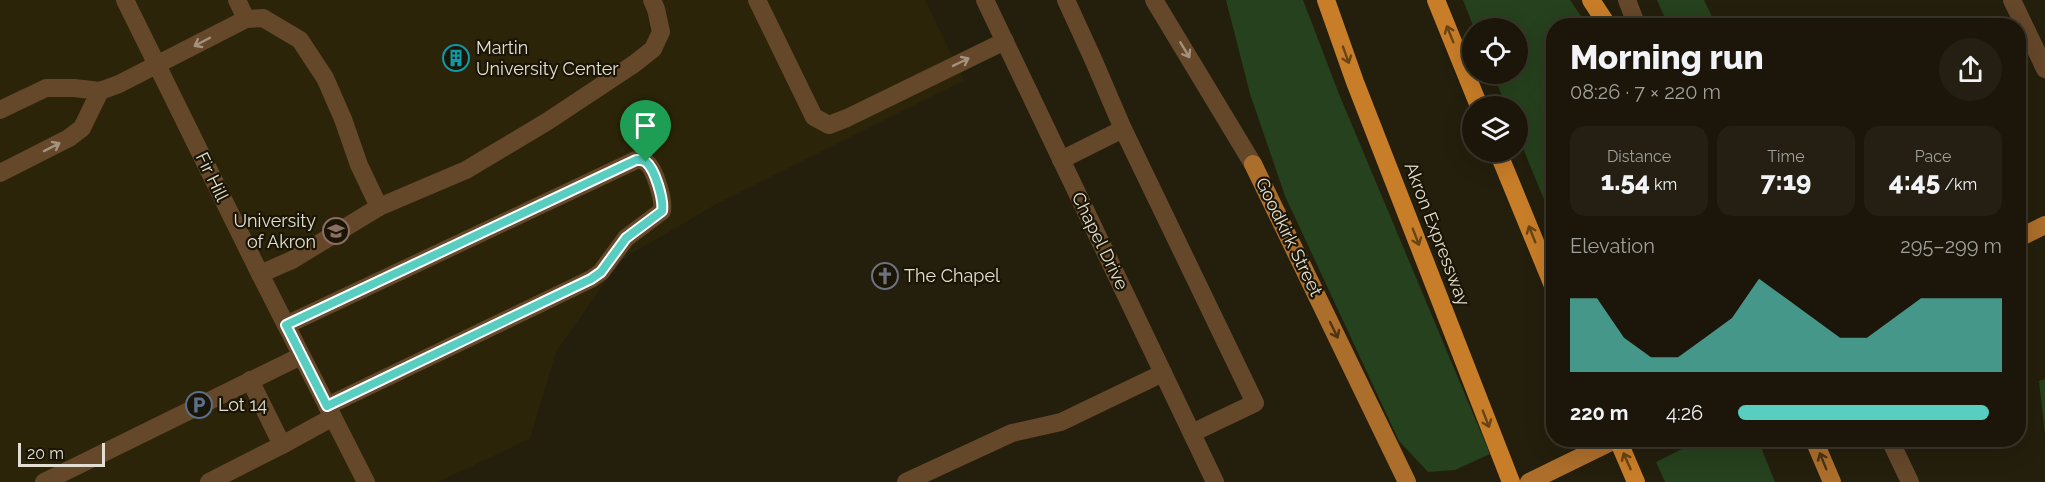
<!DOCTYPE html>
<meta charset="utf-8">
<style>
body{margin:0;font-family:Raleway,sans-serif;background:#241f12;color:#f1f3f6;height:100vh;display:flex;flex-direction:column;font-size:22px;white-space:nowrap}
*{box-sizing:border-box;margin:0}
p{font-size:20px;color:#a09f9c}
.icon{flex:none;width:33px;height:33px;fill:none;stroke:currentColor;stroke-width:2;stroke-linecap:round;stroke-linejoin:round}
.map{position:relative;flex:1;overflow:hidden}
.sheet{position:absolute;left:1546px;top:18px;width:480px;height:429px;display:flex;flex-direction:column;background:#1b1609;border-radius:24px;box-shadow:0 6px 24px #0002,0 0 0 2px #39352a}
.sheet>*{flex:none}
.buttons{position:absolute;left:1462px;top:18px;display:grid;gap:12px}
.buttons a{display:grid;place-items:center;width:66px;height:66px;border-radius:50%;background:#1b1609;box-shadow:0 6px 24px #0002,0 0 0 2px #39352a;font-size:30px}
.scale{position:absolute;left:18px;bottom:15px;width:87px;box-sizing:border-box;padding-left:6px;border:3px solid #e2ded3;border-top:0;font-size:16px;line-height:21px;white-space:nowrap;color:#e2ded3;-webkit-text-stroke:4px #1a1504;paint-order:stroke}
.pin{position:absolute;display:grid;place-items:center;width:51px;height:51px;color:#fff;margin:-62px -26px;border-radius:50% 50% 50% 0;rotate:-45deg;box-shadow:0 0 6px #0007}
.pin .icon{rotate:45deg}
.round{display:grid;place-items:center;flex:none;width:63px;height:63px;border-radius:32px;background:#241f12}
.head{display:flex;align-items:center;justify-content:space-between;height:102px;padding:0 24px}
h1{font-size:33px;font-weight:800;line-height:45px}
.figures{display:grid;grid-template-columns:repeat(3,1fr);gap:9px;height:102px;padding:6px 24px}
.figures div{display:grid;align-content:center;border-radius:15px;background:#241f12;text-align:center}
.figures b{font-size:26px;font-weight:800}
.figures small{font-size:16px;font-weight:400}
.figures p{font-size:16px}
.chart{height:168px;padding:12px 24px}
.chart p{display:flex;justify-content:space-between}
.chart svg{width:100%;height:108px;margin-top:6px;fill:#58cec0;opacity:.7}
ul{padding:0 24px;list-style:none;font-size:20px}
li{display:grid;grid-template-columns:96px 72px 1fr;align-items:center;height:45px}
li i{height:15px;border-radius:8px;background:#58cec0}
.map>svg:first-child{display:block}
.built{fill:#2b2409}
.green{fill:#26411d}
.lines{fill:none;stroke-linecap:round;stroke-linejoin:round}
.minor{stroke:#65472a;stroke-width:18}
.major{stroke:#ac6e2b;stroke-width:18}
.highway{stroke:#c87d28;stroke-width:18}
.oneway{stroke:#684414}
.oneway2{stroke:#a4927e}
.oneway3{stroke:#4d3412}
.route-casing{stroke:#fff;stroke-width:12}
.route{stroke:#58cec0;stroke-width:8}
.labels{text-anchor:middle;stroke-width:4.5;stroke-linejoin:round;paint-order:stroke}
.poi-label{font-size:18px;fill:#e2ded3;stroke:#1a1504;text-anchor:start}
.street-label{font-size:18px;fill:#e2ded3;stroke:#1a1504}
</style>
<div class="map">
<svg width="2045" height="482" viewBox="0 0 2045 482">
<rect width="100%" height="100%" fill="#241e0c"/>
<path class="built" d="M0 0H925L964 80 722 201 621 260 556 352 530 439 438 482H0Z"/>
<g class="green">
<path d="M1226 0H1303L1339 94 1490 454 1455 470 1428 472 1399 441 1285 196 1250 94Z"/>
<path d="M1463 0H1570L1587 25 1554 26V224L1518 136V106H1506L1493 74H1518V28H1474Z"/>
<path d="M1657 0H1704L1716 25H1668Z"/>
<path d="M2045 379V434L2039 381Z"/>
<path d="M1700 440H1758L1775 482H1665L1656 462Z"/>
</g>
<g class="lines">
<g class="minor">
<path d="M125 0 260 274 366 482"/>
<path d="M237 0 246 19"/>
<path d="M757 0 814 117 829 125 847 118 1005 41"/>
<path d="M985 0 1215 482"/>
<path d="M1066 0 1093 59 1123 129 1255 403 1192 433"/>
<path d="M1154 0 1253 164"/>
<path d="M1627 0 1637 26"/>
<path d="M2012 0 2045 69"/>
<path d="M0 110 46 88H74L100 91 119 84 246 19 263 18 300 40 325 78 343 119 359 165 379 207"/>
<path d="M1061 160 1123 129"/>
<path d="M0 173 69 138 82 128 100 91"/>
<path d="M260 274 292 260 379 207 466 170 548 121 634 64 653 49 661 32 656 9 652 0"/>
<path d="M286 325 636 160C641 160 642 159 646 162 655 169 664 200 662 211L626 238 601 272 591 279 327 406"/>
<path d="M250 380 282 445"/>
<path d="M1890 440 1910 482"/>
<path d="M44 482 301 356"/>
<path d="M209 482 282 445 333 417"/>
<path d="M906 482 1012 433 1061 422 1163 373"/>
</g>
<g class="major">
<path d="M1253 164 1407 482"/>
<path d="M2019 238 2045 225"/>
<path d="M1814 440 1832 482"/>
<path d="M1529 482 1615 440"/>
</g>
<g class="highway">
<path d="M1326 0 1355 82 1511 482"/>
<path d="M1436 0 1479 106"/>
<path d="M1591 0 1608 26"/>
<path d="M1498 152 1554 288"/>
<path d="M1618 440 1636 482"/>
</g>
</g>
<defs><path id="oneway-shaft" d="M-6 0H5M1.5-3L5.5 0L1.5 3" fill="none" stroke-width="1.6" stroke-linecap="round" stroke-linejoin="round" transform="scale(1.5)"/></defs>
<g class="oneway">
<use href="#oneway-shaft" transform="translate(1450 34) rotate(-112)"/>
<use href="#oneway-shaft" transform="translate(1346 55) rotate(70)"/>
<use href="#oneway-shaft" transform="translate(1532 234) rotate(-112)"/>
<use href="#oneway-shaft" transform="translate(1416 237) rotate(69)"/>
<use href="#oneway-shaft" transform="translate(1486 419) rotate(69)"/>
<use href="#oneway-shaft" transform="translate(1627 461) rotate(-114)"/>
</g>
<g class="oneway2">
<use href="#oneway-shaft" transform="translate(202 42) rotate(152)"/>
<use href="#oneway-shaft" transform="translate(1185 50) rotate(59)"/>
<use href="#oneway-shaft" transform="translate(961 62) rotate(-26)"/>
<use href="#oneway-shaft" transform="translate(52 147) rotate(-27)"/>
</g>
<g class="oneway3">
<use href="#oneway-shaft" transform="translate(1334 330) rotate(64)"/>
<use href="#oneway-shaft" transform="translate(1823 461) rotate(-112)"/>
</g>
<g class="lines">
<defs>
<path id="route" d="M636 160C641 160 642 159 646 162 655 169 664 200 662 211L626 238 601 272 591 279 327 406 286 325Z"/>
</defs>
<use href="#route" class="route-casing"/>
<use href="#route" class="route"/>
</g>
<defs>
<symbol id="building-ring" viewBox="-11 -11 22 22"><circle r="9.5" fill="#1a1504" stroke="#0f9aa8" stroke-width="1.5"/><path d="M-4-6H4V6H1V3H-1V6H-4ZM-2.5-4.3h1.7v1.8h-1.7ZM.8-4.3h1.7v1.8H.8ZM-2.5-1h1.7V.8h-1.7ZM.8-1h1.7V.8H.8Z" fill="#0f9aa8"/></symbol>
<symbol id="university-ring" viewBox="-11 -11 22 22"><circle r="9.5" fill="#1a1504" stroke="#8d6e63" stroke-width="1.5"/><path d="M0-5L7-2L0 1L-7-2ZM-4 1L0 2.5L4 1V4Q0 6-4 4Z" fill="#8d6e63"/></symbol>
<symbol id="church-ring" viewBox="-11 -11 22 22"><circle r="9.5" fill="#1a1504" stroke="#6b7280" stroke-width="1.5"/><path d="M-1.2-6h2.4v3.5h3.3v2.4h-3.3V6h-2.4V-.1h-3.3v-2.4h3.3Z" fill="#6b7280"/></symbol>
<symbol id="parking-ring" viewBox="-11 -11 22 22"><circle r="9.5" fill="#1a1504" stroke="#5c6f8a" stroke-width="1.5"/><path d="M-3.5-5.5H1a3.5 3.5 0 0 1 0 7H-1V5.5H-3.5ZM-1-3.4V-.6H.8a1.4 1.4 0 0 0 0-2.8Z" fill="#5c6f8a"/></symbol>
</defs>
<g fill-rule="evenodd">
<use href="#building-ring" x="441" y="43" width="30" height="30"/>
<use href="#university-ring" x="321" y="216" width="30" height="30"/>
<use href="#church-ring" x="870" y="261" width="30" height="30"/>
<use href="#parking-ring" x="184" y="390" width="30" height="30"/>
</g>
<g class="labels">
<g class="poi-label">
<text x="476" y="54">Martin<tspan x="476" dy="21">University Center</tspan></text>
<text x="316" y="227" text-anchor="end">University<tspan x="316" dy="21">of Akron</tspan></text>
<text x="904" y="282">The Chapel</text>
<text x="218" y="411">Lot 14</text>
</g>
<g class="street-label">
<text transform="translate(212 177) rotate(64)" y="6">Fir Hill</text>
<text transform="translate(1437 234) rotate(69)" y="6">Akron Expressway</text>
<text transform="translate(1289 237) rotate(64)" y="6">Goodkirk Street</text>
<text transform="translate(1100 241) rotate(64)" y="6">Chapel Drive</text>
</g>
</g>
</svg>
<div class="buttons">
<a><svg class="icon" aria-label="locate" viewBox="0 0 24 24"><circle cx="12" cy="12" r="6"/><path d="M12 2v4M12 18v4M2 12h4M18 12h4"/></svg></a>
<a><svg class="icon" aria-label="layers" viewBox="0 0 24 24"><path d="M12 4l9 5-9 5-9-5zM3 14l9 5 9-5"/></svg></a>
</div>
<div class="scale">20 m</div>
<div class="pin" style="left:646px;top:162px;background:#1e9e55"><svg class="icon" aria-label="arrive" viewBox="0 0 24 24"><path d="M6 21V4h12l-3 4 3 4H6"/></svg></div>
<section class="sheet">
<div class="head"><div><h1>Morning run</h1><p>08:26 · 7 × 220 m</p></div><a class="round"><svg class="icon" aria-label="share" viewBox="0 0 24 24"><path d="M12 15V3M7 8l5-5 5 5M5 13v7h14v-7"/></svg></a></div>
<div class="figures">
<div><p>Distance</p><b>1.54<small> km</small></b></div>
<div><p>Time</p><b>7:19</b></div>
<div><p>Pace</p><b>4:45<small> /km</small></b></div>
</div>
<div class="chart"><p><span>Elevation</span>295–299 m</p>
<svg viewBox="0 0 160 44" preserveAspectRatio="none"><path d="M0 44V14L10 14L20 30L30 38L40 38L50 30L60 22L70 6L80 14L90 22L100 30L110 30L120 22L130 14L140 14L150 14L160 14V44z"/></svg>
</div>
<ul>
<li><b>220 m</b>4:26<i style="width:95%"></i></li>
</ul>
</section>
</div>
